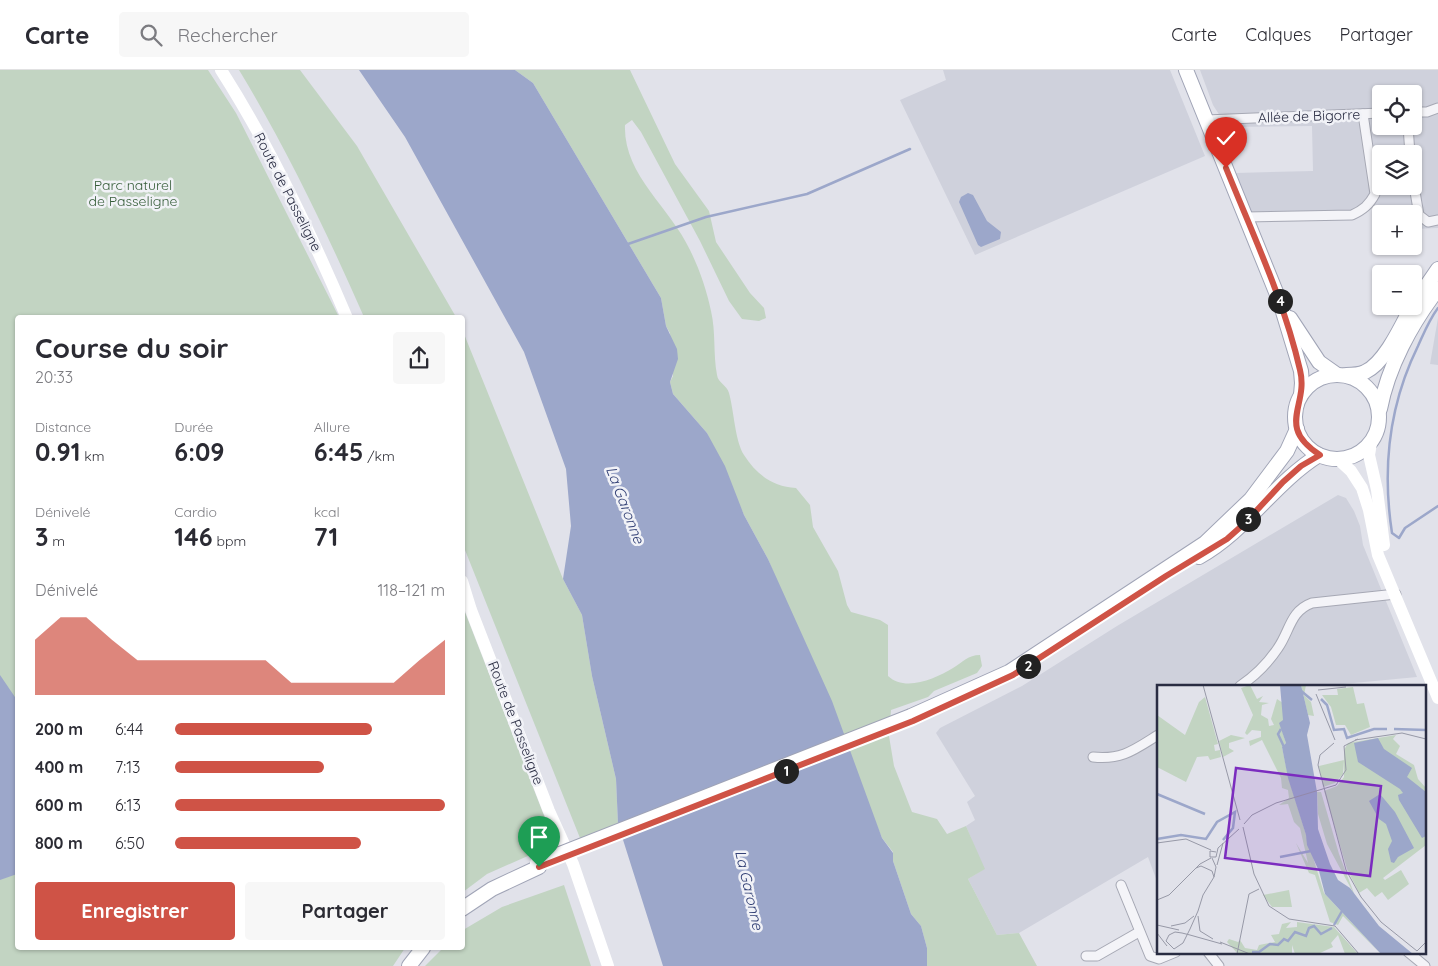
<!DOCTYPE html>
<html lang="fr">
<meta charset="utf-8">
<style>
body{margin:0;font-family:Quicksand,sans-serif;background:#f7f7f7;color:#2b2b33;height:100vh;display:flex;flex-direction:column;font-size:19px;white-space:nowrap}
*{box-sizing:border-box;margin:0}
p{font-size:16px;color:#7c7c81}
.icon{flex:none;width:28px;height:28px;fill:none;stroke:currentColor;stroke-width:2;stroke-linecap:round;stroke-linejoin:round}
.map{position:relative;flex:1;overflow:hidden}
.side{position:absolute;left:15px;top:245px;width:450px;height:635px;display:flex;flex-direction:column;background:#fff;border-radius:5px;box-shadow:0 1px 4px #0004}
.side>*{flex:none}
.buttons{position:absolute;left:1372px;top:15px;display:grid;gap:10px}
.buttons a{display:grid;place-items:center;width:50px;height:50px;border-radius:5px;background:#fff;box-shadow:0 1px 4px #0004;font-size:25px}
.pin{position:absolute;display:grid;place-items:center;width:42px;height:42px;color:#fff;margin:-51px -21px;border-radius:50% 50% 50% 0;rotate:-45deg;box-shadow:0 0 5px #0007}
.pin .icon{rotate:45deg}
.km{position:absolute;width:25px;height:25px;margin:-12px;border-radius:50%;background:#222;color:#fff;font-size:14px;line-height:25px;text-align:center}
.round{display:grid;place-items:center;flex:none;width:52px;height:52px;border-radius:5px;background:#f7f7f7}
.head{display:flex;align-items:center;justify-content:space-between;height:85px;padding:0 20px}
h1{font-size:28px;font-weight:800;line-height:38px}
.metrics{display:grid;grid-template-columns:repeat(3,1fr);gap:8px;height:85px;padding:5px 20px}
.metrics div{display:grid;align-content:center}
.metrics b{font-size:25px;font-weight:800}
.metrics small{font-size:14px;font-weight:400}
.metrics p{font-size:14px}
.chart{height:140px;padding:10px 20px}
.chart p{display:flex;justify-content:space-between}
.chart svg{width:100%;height:90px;margin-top:5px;fill:#cf5346;opacity:.7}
.button{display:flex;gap:10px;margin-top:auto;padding:10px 20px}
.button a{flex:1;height:58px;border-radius:5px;background:#cf5346;color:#fff;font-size:20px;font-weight:800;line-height:58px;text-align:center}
.button a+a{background:#f7f7f7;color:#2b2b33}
ul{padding:0 20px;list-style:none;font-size:16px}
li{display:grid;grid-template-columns:80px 60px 1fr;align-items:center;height:38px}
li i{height:12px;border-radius:6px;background:#cf5346}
header{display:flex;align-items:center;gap:30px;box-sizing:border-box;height:70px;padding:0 25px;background:#fff;border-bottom:1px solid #e1e1e2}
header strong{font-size:24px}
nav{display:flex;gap:28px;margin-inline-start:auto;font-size:18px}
.search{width:350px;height:45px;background:#f7f7f7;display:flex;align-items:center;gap:12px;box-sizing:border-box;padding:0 18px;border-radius:5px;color:#7c7c81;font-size:19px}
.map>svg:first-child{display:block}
.built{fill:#cfd1dc;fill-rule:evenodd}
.green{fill:#c2d4c2}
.water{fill:#9ca7ca}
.pier{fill:#e1e2ea}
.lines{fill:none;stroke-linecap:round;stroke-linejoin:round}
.stream{stroke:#9ca7ca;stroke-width:2.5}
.street-casing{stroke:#a6a8b4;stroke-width:11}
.primary-casing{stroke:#a0a4b6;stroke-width:16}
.street{stroke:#f4f4f8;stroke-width:9}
.secondary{stroke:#fff;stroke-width:12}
.primary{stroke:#fff;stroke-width:14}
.primary-bridge-casing{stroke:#a0a4b6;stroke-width:16;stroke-linecap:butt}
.primary-bridge{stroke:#fff;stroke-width:14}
.route-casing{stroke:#fff;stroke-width:10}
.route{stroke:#cf5346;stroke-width:6}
.labels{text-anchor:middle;stroke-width:5;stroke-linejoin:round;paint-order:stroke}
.street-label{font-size:14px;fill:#292c42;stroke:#f1f2f7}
.park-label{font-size:14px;fill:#365d39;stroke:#f1f2f7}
.water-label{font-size:15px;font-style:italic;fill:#334176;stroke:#f1f2f7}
.inset-river{fill:none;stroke:#9ca7ca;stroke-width:2.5}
.inset-road{fill:none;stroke:#9799a7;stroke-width:1}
.view{fill:#7b2cbf;fill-opacity:0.15;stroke:#7b2cbf;stroke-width:2.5}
.inset-edge{fill:none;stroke:#292c42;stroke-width:2.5}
</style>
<header>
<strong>Carte</strong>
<div class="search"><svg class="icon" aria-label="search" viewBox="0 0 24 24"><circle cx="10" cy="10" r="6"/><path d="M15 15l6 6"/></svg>Rechercher</div>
<nav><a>Carte</a><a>Calques</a><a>Partager</a></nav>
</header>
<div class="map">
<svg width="1438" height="896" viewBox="0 0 1438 896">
<rect width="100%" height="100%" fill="#e1e2ea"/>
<g class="built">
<path d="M943 0H1170L1205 86 975 185 900 30 946 10Z"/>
<path d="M1200 0H1438V158L1414 159V144L1381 145 1380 137 1351 141 1250 142 1236 103 1313 101 1312 56 1227 57 1213 35ZM1381 24H1414V56H1381ZM1381 84H1414V116H1381Z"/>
<path d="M1438 248V295L1430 294Z"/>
<path d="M1338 425 1346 428 1354 441 1360 456 1363 475 1417 607 1322 616H1158V814L1148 787 1019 863 997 865 968 809 984 799 966 756 975 750 967 732 975 726 936 663 940 658 1022 616 1117 556Z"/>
</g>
<g class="green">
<path d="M0 0H208L236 43 339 247 18 248V878H405L393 896H0Z"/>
<path d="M239 0H300L357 76 456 247H364C327 163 287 79 239 0Z"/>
<path d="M515 0H630L675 94 709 141 716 172 750 223 764 238 766 248 759 251 742 249 729 231 700 171 641 62 632 50 625 55C623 105 670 137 690 180 699 198 707 221 711 241 716 262 713 284 717 305 718 313 727 315 729 323 734 341 735 371 744 385 757 405 773 417 796 418L810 435 813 457 838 501 847 535 851 542 880 550 888 555V606C905 622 935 609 953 598 963 592 968 585 980 585L982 596 977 603 934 621 928 627 891 640 889 666 894 696 912 742 937 749 947 764 966 756 985 799 968 809 997 865 1019 863 1037 896H927V878L921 856 911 844 893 791V782L882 768 768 489 744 445 707 363 673 324 670 312 673 306 670 263 666 256 661 228 533 13Z"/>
<path d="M462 259 563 509 582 545 592 606 616 709 618 754 580 768 463 475Z"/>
<path d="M463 537 555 774 487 804 463 822Z"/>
<path d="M564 815 591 896H425L443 878H462L463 860 502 837Z"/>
</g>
<g class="water">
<path d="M359 0H515L533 13 661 228 666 256 677 279 678 289 670 312 673 324 707 363 725 396 744 445 768 489 832 631 882 768 893 783V791L911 844 921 856 927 878V896H663L618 754 616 709 592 606 582 545 563 509 571 456 566 399 524 282 405 67Z"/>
<path d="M968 123 973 125 987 151 1001 162 1000 169 981 177 978 175 959 132 961 127Z"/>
<path d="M0 605 17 630V804L0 810Z"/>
</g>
<path class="pier" d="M848 667 853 679 620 770 616 758Z"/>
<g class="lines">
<g class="stream">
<path d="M628 174 706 147 807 124 910 79"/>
<path d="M1438 238C1429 250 1424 263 1418 276 1389 335 1382 398 1392 463L1399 468 1405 458 1438 436"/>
</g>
<defs>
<g id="street">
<path d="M1414 42H1427L1438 38"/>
<path d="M1206 50 1381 43"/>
<path d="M1408 56 1410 84"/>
<path d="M1414 116 1419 145 1428 152 1438 150"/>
<path d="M1246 147 1352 145C1363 140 1369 135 1375 124L1363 44"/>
<path d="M1240 616C1255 606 1268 593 1278 578 1290 561 1290 541 1312 533L1396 524"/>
<path d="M1093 687C1122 690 1134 680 1158 665"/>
<path d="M1121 815 1150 886 1159 889 1176 882"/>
<path d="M1208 882 1219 896"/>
<path d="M1408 882 1425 896"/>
<path d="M1086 886H1097L1139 862"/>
</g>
<g id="primary">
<path d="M1186 0 1280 232 1301 301 1302 313 1301 325"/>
<path d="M1414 234 1438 199"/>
<path d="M1290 248 1319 292 1336 304"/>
<path d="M1346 305C1352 305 1359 305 1365 302 1385 293 1402 255 1412 236"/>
<circle cx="1337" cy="347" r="42"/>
<path d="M1380 339C1388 297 1411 254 1438 219"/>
<path d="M1199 487C1246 461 1274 413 1319 385"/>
<path d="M911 646 1009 602 1205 473 1251 429 1287 381 1297 359"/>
<path d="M462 839 492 819 539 797"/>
<path d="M409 896 423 878"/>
</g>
</defs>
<use href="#street" class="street-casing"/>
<use href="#primary" class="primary-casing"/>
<use href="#street" class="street"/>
<g class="secondary">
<path d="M221 0C271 78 311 163 347 248"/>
<path d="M1371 373 1369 385 1377 420 1384 475"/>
<path d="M1338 389 1351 401 1362 418 1369 440 1378 485 1438 628"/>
<path d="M462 511 471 540 549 741 573 794 608 896"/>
</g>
<use href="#primary" class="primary"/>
<defs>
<path id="primary-bridge" d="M537 793 911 646"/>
</defs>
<use href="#primary-bridge" class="primary-bridge-casing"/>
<use href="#primary-bridge" class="primary-bridge"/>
</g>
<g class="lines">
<defs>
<path id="route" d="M539 797 913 651 1013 605 1166 506 1227 469 1245 453 1283 412 1301 396 1320 385C1275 356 1309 336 1300 300 1284 230 1253 165 1226 98"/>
</defs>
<use href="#route" class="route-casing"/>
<use href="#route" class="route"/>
</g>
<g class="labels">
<g class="street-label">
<text transform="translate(1309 46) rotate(-2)" y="5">Allée de Bigorre</text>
<text transform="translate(288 122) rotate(63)" y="5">Route de Passeligne</text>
<text transform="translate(516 653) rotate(69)" y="5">Route de Passeligne</text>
</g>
<g class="park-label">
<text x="133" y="120">Parc naturel<tspan x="133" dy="16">de Passeligne</tspan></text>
</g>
<g class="water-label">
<text transform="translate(625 435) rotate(69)" y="5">La Garonne</text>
<text transform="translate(749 820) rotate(77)" y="5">La Garonne</text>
</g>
</g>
<g transform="translate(1157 615)">
<rect width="269" height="269" fill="#e1e2ea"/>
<path d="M93 0 100 14 106 11 102 17 112 18 105 20 104 30 111 34 112 41 117 40 114 34 120 14 126 18V36L123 38 129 58 125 62 131 91 167 208 224 269 186 231 181 240 173 237 158 190 152 188 139 158 151 178 143 143 137 137 131 119 122 120 132 113 131 105 125 103 124 93 105 55 93 61 92 56 104 52V46L95 45 90 50 88 48 96 30 84 3ZM144 0H149L147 10 154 17 157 31 151 30ZM196 2 200 19 207 18 213 42 194 50 188 40H179L174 22 165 10H181L180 4ZM48 12 61 59 57 60 58 66 63 65 64 72 53 75 51 71 40 72 29 97 0 82V30L28 50 42 17ZM74 50 88 53 72 58V63L77 66 66 72 62 56ZM239 50 236 54 243 61 239 69 257 80 261 94 269 103V160L226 193 228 195 244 185 252 199 231 215 225 207 218 212 210 203 202 208 190 184 167 106 180 101 187 92V65L191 58ZM187 75 186 89 178 98 166 102 162 81ZM160 107H164L182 169 198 211 170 159 161 129ZM132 205 135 222H115L106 210ZM134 237 129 243 140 242V237L177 242 201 269H188L181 250 174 258 176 262 163 268 138 269 135 260V269H81L70 257 72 254 81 257 83 255 88 263 100 265 102 260 118 257 114 250 122 249 125 239Z" fill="#c2d4c2"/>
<path d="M123 0H144L153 38 150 50 160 107 161 144 173 179 181 195 193 203 222 241 256 269H224L168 209 162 186 150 160 149 150 131 93 125 62 129 58 122 38 126 35ZM221 53 227 64 255 83 250 92 269 107V151L265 153 242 115 241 110 246 108 243 104 201 77 197 58ZM223 109 238 127 257 163 241 172 237 178 234 177 231 164 235 156 229 139 222 134 212 116Z" fill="#9ca7ca"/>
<path class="inset-river" d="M143 5 155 15M164 14 170 20 177 45 187 44 190 53 217 44H230M124 44 121 49 127 62M237 44 269 45M0 109 48 129M0 154 24 150 49 154 60 137 78 127 76 143 66 155M123 172 154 166M177 240 185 226M95 267H102L113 259 121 260 127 254 131 256 138 247 149 251 152 243 157 241 164 249 175 243"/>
<path class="inset-road" d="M46 0 83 135M161 5 189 2M159 9 178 55M198 55 245 48 269 54M177 58 163 70 161 80 189 185 204 212 224 237 260 266 269 257M87 139 95 130 119 118 179 100 189 85 187 61 201 54M86 142 97 189 112 221 132 234 178 241 202 269M0 158 29 154 54 165M59 167 53 166V172H59L61 163 82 144M55 173 59 182 57 192 46 210 41 226 33 244 26 258 17 264 9 256 12 250 18 247 25 248 33 250 65 259M60 180 66 158M39 183 44 181 55 186 57 192M0 215 12 210 43 179 54 173M41 231 43 246 56 254M0 240 22 245M14 241 28 238 37 231M0 248 10 261M63 257 93 269M80 269 92 209 102 204"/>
<path class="view" d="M79 83 224 101 213 191 68 173Z"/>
<rect width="269" height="269" class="inset-edge"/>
</g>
</svg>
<div class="buttons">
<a><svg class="icon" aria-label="locate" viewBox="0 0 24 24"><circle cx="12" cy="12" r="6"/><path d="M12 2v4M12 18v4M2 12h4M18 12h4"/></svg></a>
<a><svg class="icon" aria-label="layers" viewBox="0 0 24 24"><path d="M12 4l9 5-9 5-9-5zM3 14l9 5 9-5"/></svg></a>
<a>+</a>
<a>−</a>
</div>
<div class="pin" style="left:539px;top:797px;background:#1e9e55"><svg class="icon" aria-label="arrive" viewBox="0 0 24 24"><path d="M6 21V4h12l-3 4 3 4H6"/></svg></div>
<div class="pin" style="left:1226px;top:98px;background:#d93025"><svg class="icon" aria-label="check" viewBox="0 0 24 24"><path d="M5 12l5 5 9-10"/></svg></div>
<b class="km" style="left:786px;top:701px">1</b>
<b class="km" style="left:1028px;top:596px">2</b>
<b class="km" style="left:1248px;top:449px">3</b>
<b class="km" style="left:1280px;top:231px">4</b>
<section class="side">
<div class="head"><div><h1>Course du soir</h1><p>20:33</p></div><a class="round"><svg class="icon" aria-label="share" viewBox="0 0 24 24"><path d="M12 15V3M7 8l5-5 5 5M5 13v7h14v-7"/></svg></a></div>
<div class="metrics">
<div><p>Distance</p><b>0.91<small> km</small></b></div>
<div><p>Durée</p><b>6:09</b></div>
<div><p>Allure</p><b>6:45<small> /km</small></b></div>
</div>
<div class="metrics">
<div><p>Dénivelé</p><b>3<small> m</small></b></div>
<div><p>Cardio</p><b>146<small> bpm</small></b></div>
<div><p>kcal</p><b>71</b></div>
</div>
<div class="chart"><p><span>Dénivelé</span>118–121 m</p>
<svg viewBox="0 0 160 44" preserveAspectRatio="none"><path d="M0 44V17L10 6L20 6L30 17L40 27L50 27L60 27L70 27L80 27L90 27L100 38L110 38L120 38L130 38L140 38L150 27L160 17V44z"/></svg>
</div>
<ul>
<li><b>200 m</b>6:44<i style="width:73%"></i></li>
<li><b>400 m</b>7:13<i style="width:55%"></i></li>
<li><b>600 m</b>6:13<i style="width:100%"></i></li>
<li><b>800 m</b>6:50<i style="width:69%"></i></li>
</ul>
<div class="button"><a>Enregistrer</a><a>Partager</a></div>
</section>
</div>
